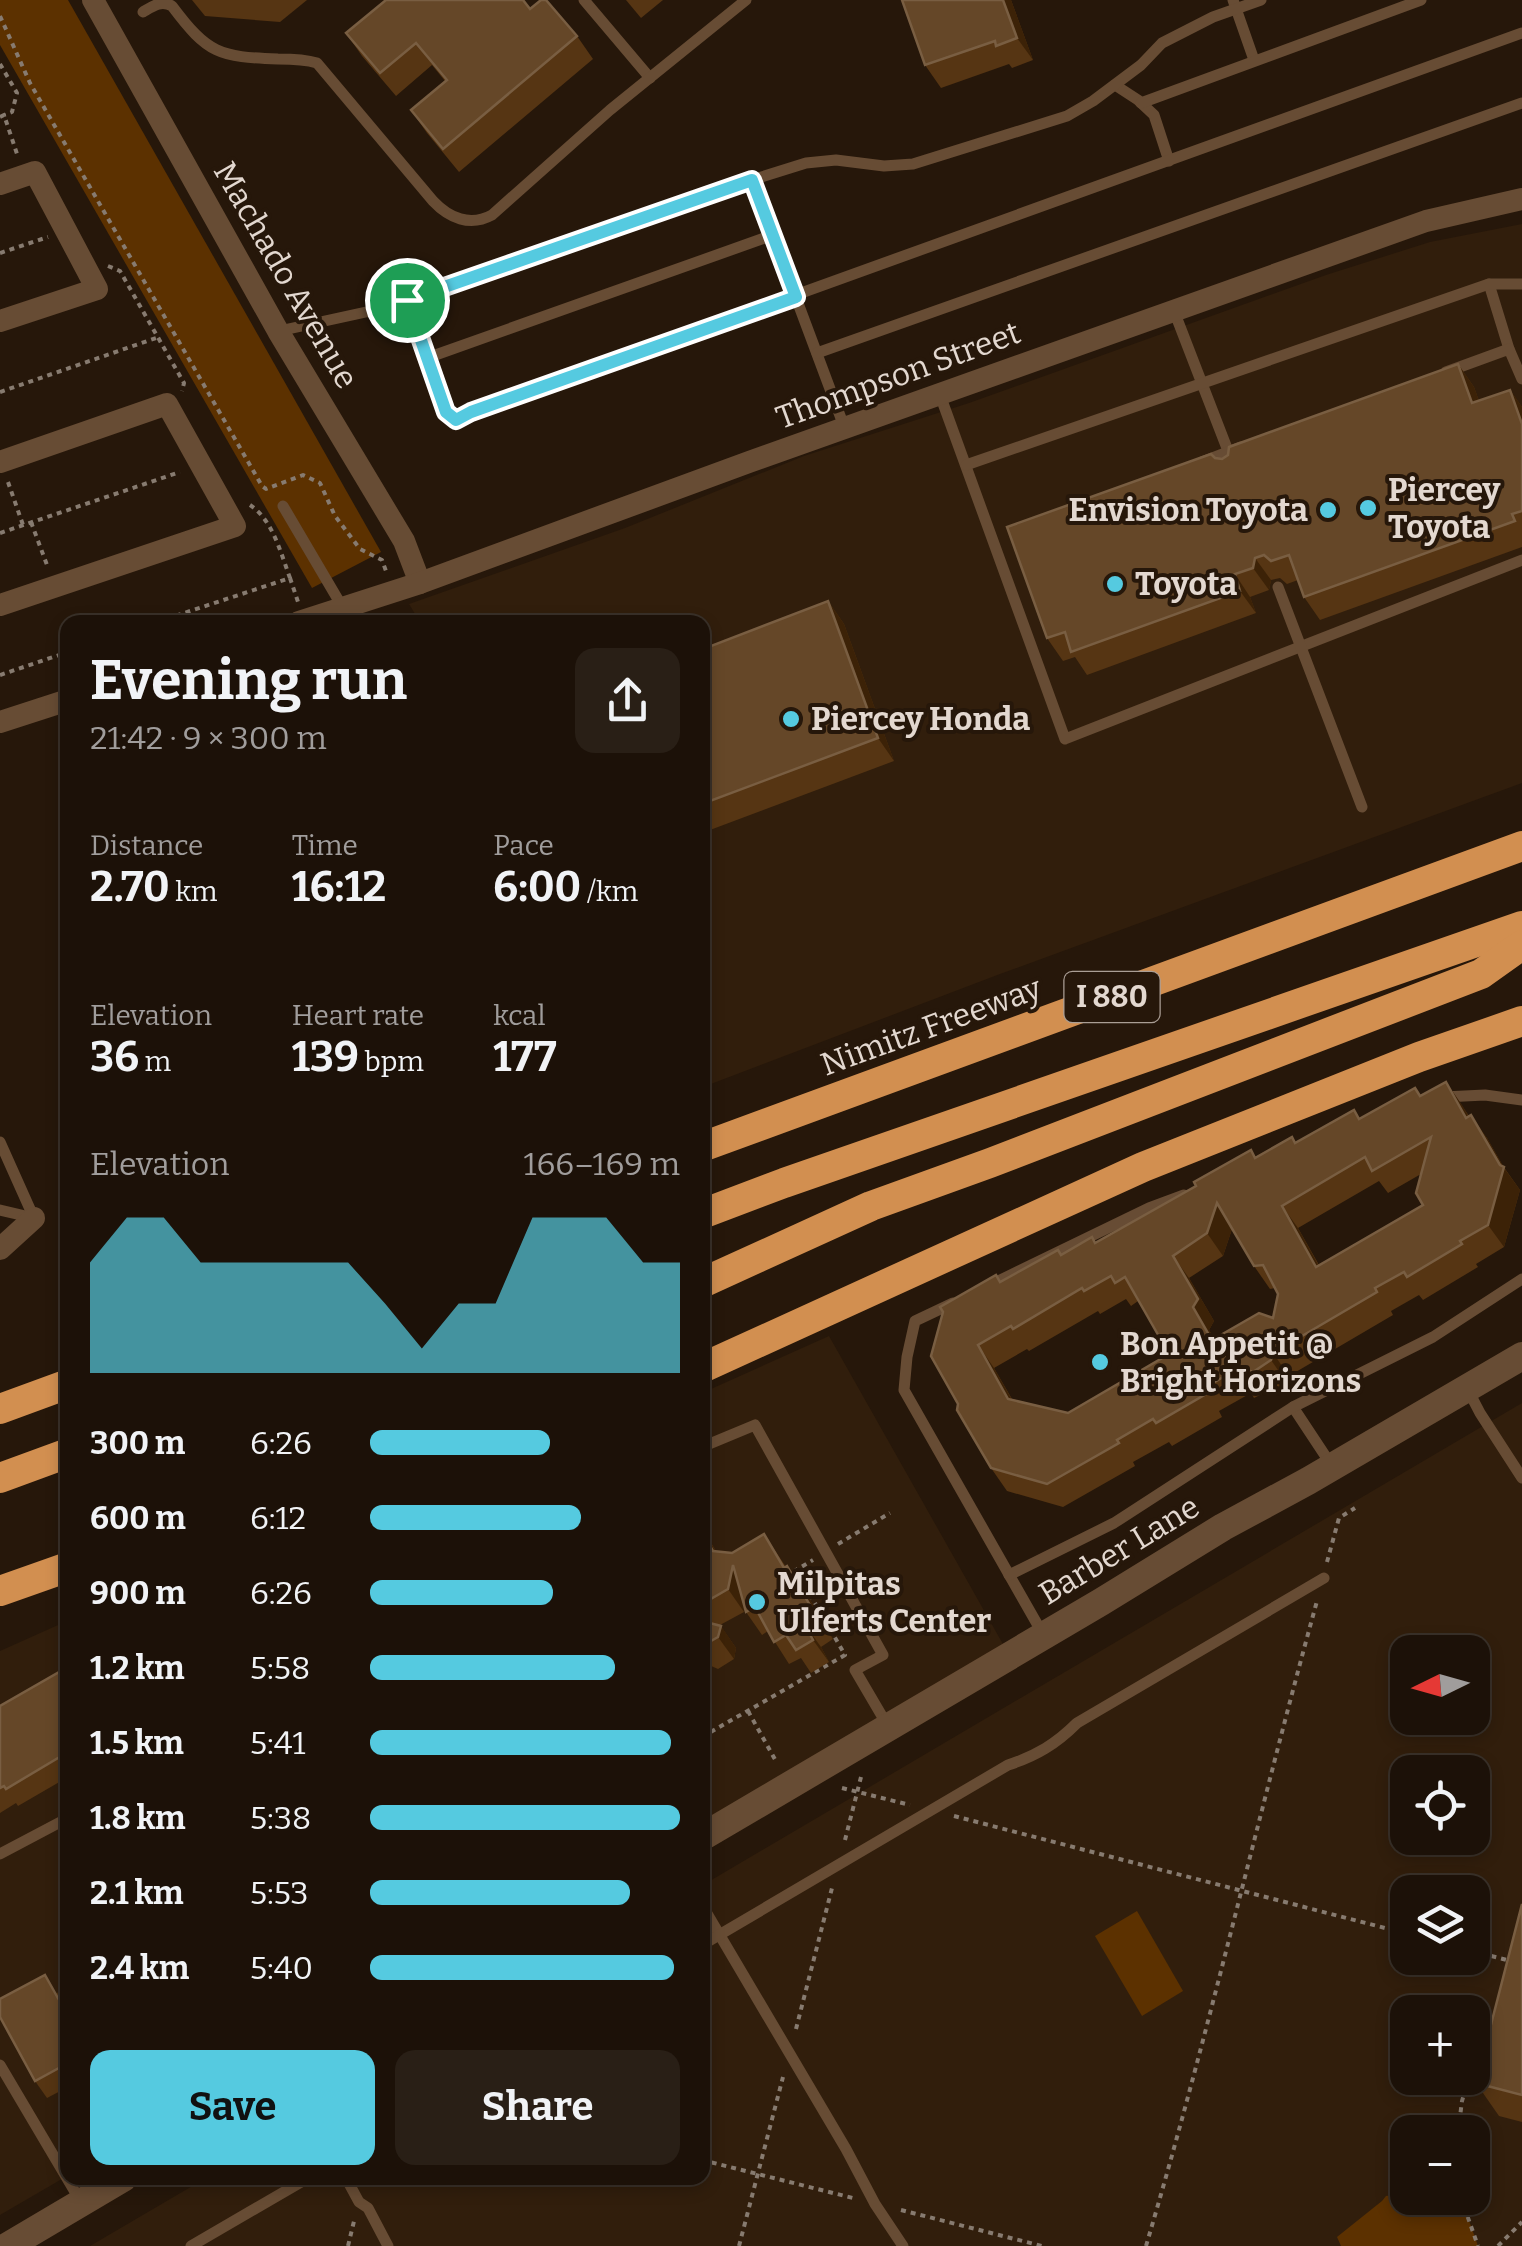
<!DOCTYPE html>
<meta charset="utf-8">
<style>
body{margin:0;font-family:Bitter,serif;background:#291f16;color:#f1f3f6;height:100vh;display:flex;flex-direction:column;font-size:38px;white-space:nowrap}
*{box-sizing:border-box;margin:0}
p{font-size:32px;color:#a09d9c}
.icon{flex:none;width:55px;height:55px;fill:none;stroke:currentColor;stroke-width:2;stroke-linecap:round;stroke-linejoin:round}
.map{position:relative;flex:1;overflow:hidden}
.sheet{position:absolute;left:60px;top:615px;width:650px;height:1570px;display:flex;flex-direction:column;background:#1c1108;border-radius:20px;box-shadow:0 5px 15px #0003,0 0 0 2px #3a3129}
.sheet>*{flex:none}
.needle{width:65px;rotate:265deg}
.fabs{position:absolute;left:1390px;top:1635px;display:grid;gap:20px}
.fabs a{display:grid;place-items:center;width:100px;height:100px;border-radius:20px;background:#1c1108;box-shadow:0 5px 15px #0003,0 0 0 2px #3a3129;font-size:50px}
.pin{position:absolute;display:grid;place-items:center;width:85px;height:85px;color:#fff;margin:-42px;border:5px solid #fff;border-radius:50%;box-shadow:0 2px 10px #0007}
.round{display:grid;place-items:center;flex:none;width:105px;height:105px;border-radius:20px;background:#291f16}
.summary{display:flex;align-items:center;justify-content:space-between;height:170px;padding:0 30px}
h1{font-size:55px;font-weight:700;line-height:75px}
.metrics{display:grid;grid-template-columns:repeat(3,1fr);gap:15px;height:170px;padding:10px 30px}
.metrics div{display:grid;align-content:center}
.metrics b{font-size:42px;font-weight:700}
.metrics small{font-size:28px;font-weight:400}
.metrics p{font-size:28px}
.chart{height:280px;padding:20px 30px}
.chart p{display:flex;justify-content:space-between}
.chart svg{width:100%;height:180px;margin-top:10px;fill:#55cae0;opacity:.7}
.button{display:flex;gap:20px;margin-top:auto;padding:20px 30px}
.button a{flex:1;height:115px;border-radius:20px;background:#55cae0;color:#111;font-size:40px;font-weight:700;line-height:115px;text-align:center}
.button a+a{background:#291f16;color:#f1f3f6}
ul{padding:0 30px;list-style:none;font-size:32px}
li{display:grid;grid-template-columns:160px 120px 1fr;align-items:center;height:75px}
li i{height:25px;border-radius:12px;background:#55cae0}
.map>svg:first-child{display:block}
.built{fill:#311e0c;fill-rule:evenodd}
.green{fill:#5c3100}
.lines{fill:none;stroke-linecap:round;stroke-linejoin:round}
.path{stroke:#877b70;stroke-width:4;stroke-dasharray:5 5;stroke-linecap:butt}
.service{stroke:#674c34;stroke-width:11}
.minor{stroke:#674c34;stroke-width:22}
.tertiary{stroke:#674c34;stroke-width:28}
.motorway{stroke:#d28f50;stroke-width:30}
.wall{fill:#563513;fill-rule:evenodd}
.shaded-wall{fill:#3c2207}
.building{fill:#654728;stroke:#795e42;stroke-width:2.5;fill-rule:evenodd}
.route-casing{stroke:#fff;stroke-width:20}
.route{stroke:#55cae0;stroke-width:12}
.poi-dot{fill:#55cae0;stroke:#26170a;stroke-width:4}
.labels{text-anchor:middle;stroke-width:8;stroke-linejoin:round;paint-order:stroke}
.shield{fill:#26170a;stroke:#aa9e95;stroke-width:2.5}
.shield-label{font-size:30px;font-weight:bold;fill:#e3d8d0}
.street-label{font-size:32px;fill:#e3d8d0;stroke:#26170a}
.poi-label{font-size:32px;font-weight:bold;fill:#e3d8d0;stroke:#26170a;text-anchor:start}
</style>
<div class="map">
<svg width="1522" height="2246" viewBox="0 0 1522 2246">
<rect width="100%" height="100%" fill="#26170a"/>
<g class="built">
<path d="M1522 224V783L1000 974 703 1087 702 622H420L409 604 625 528 804 456 969 403 1326 275 1430 242Z"/>
<path d="M829 1336 1008 1653 702 1830V1393Z"/>
<path d="M1522 1403V2246H90L206 2178H702L703 1885ZM1408 1652H1472V1718H1408ZM1408 1772H1472V1838H1408ZM1408 1892H1472V1958H1408ZM1408 2012H1472V2078H1408ZM1408 2132H1472V2198H1408Z"/>
<path d="M67 1621V2176L0 2215V1651Z"/>
</g>
<g class="green">
<path d="M0 0H68L381 552 312 588 0 45Z"/>
<path d="M1137 1911 1183 1991 1142 2016 1095 1936Z"/>
<path d="M1407 2193 1408 2198H1461L1478 2246H1341L1337 2237 1382 2201 1386 2196Z"/>
</g>
<g class="lines">
<g class="path">
<path d="M0 16 30 83 262 486 266 489 303 475 320 483 335 516 360 549 382 560 386 571"/>
<path d="M0 64 17 93 12 112 4 115"/>
<path d="M0 117 4 115 17 154"/>
<path d="M0 253 48 237"/>
<path d="M108 266 120 271 184 383 182 391"/>
<path d="M0 392 156 338"/>
<path d="M8 482 23 525"/>
<path d="M31 522 47 565"/>
<path d="M0 533 180 472"/>
<path d="M290 578 298 602"/>
<path d="M157 622 290 578C281 554 273 520 250 505"/>
<path d="M0 675 68 652"/>
<path d="M838 1544 890 1513"/>
<path d="M1327 1562 1339 1518 1355 1508"/>
<path d="M748 1711 777 1763"/>
<path d="M702 1737 845 1655 796 1570 813 1560"/>
<path d="M842 1788 910 1805"/>
<path d="M954 1816 1408 1934"/>
<path d="M845 1840 861 1777"/>
<path d="M1472 1951 1511 1961"/>
<path d="M796 2029 832 1888"/>
<path d="M1472 2068 1491 2030"/>
<path d="M1458 2132 1462 2101 1469 2078"/>
<path d="M702 2160 853 2198"/>
<path d="M1461 2198 1478 2246"/>
<path d="M901 2210 1042 2246"/>
<path d="M348 2246 355 2217"/>
<path d="M739 2246 783 2077"/>
<path d="M1146 2246C1209 2033 1258 1815 1317 1601"/>
<path d="M1498 2246 1522 2222"/>
</g>
<g class="service">
<path d="M584 0 650 78"/>
<path d="M1233 0 1254 60"/>
<path d="M143 12C153 6 161 0 172 6 208 54 219 57 278 59 291 59 304 59 317 63L433 201C449 218 470 227 492 215L610 110 746 0"/>
<path d="M1115 85 1138 100 1154 115 1169 161"/>
<path d="M1141 103 1421 0"/>
<path d="M752 180 845 429"/>
<path d="M1489 284 1509 349"/>
<path d="M407 301 446 412 456 420 471 412 1522 33"/>
<path d="M1174 311 1230 456"/>
<path d="M279 331 389 307 752 180 806 163 836 160 884 166 913 164 1067 116 1093 101 1141 65 1162 43 1213 17 1261 0"/>
<path d="M817 353 1522 103"/>
<path d="M427 358 773 235"/>
<path d="M1446 372 1509 349 1522 379"/>
<path d="M940 395 1065 739 1522 560"/>
<path d="M1202 462 1241 447"/>
<path d="M966 465 1489 284H1522"/>
<path d="M283 506 343 608"/>
<path d="M1278 587 1362 807"/>
<path d="M1444 1097 1485 1095 1522 1100"/>
<path d="M0 1142 34 1218"/>
<path d="M0 1210 34 1218"/>
<path d="M988 1286 1149 1208 1184 1195"/>
<path d="M953 1303 915 1321 907 1357 904 1390 1044 1636"/>
<path d="M1467 1388 1480 1413 1522 1478"/>
<path d="M1293 1407 1332 1466"/>
<path d="M702 1447 755 1425 883 1655 855 1670 889 1728"/>
<path d="M1009 1575 1114 1523 1293 1407 1433 1337 1522 1279"/>
<path d="M0 1854 68 1818"/>
<path d="M702 1905 846 2149 875 2204 903 2246"/>
<path d="M702 1945 1008 1765C1036 1756 1056 1744 1077 1723L1324 1578"/>
<path d="M0 2065 81 2202"/>
<path d="M346 2178 359 2202 368 2208 388 2246"/>
<path d="M191 2246 308 2178"/>
</g>
<g class="minor">
<path d="M93 0 278 331 404 541 420 583"/>
<path d="M0 184 35 172 97 289 0 321"/>
<path d="M0 462 167 404 235 526 0 605"/>
<path d="M299 622 420 583 749 462 1426 221 1522 199"/>
<path d="M0 722 68 700"/>
<path d="M0 1249 34 1218"/>
</g>
<g class="tertiary">
<path d="M702 1837 1101 1602 1223 1527 1308 1481 1522 1356"/>
<path d="M8 2246 123 2178"/>
</g>
<g class="motorway">
<path d="M702 1147 1522 846"/>
<path d="M702 1214 784 1183 1522 926"/>
<path d="M702 1283 871 1206 990 1163 1481 974 1522 945"/>
<path d="M702 1368 1143 1167 1419 1057 1522 1021"/>
<path d="M0 1409 68 1384"/>
<path d="M0 1478 68 1453"/>
<path d="M0 1591 68 1567"/>
</g>
</g>
<g class="wall">
<path d="M192 0H307L280 22 205 16Z"/>
<path d="M626 0H663L641 18Z"/>
<path d="M1011 0 1033 60 1012 68 1009 64 941 88 925 65Z"/>
<path d="M530 9 577 36 593 59 459 172 427 133 411 110 445 81 432 65 396 96 362 56 346 33Z"/>
<path d="M1458 364 1474 387 1479 401 1510 390 1522 407V547L1320 620 1304 597 1298 580 1287 584 1280 578 1271 580 1269 590 1250 597 1256 613 1087 675 1075 657 1063 661 1047 638 1215 458 1222 459Z"/>
<path d="M828 601 844 624 894 761 702 833 703 649Z"/>
<path d="M1446 1082 1469 1116 1487 1138 1503 1166 1520 1190 1504 1247 1476 1264 1478 1267 1423 1300 1419 1295 1391 1311 1393 1315 1289 1376 1287 1383 1269 1395 1264 1393 1254 1398 1251 1393 1219 1411 1222 1417 1172 1446 1169 1442 1133 1462 1135 1466 1063 1507 1007 1491 991 1468 958 1404 1001 1282 1061 1255 1096 1242 1292 1137 1296 1143 1354 1110 1360 1119 1415 1088 1421 1096ZM1421 1174 1423 1205 1319 1265 1298 1228 1379 1181 1388 1193ZM1232 1229 1254 1266 1270 1289 1275 1288 1278 1294 1273 1318 1214 1339 1209 1330 1214 1321 1189 1278 1223 1256ZM1126 1299 1131 1306 1138 1301 1169 1354 1068 1413 1012 1399 994 1368 1027 1349 1029 1351 1098 1311 1100 1314Z"/>
<path d="M702 1528 716 1551 732 1553 764 1534 786 1567 787 1566 803 1588 833 1639 821 1647 829 1662 811 1673 801 1658 789 1664 768 1631 762 1635 746 1612 745 1607 744 1612 720 1625 736 1648 734 1659 718 1669 702 1662Z"/>
<path d="M68 1667V1777L18 1806 16 1803 0 1813V1706Z"/>
<path d="M1522 1904V2122L1499 2116 1476 2083Z"/>
<path d="M57 1992 68 2012V2087L47 2098 35 2081Z"/>
</g>
<g class="shaded-wall">
<path d="M1003 0H1011L1033 60 1017 38Z"/>
<path d="M1458 364 1474 387 1488 426 1472 403Z"/>
<path d="M1510 390 1522 407V424Z"/>
<path d="M1255 558 1271 580 1269 590 1253 568Z"/>
<path d="M1235 574 1250 597 1256 613 1240 591Z"/>
<path d="M828 601 844 624 894 761 878 738Z"/>
<path d="M1446 1082 1462 1105 1482 1140 1466 1118Z"/>
<path d="M1471 1115 1487 1138 1504 1168 1520 1190 1504 1247 1488 1225Z"/>
<path d="M1217 1203 1233 1226 1223 1256 1207 1233Z"/>
<path d="M1282 1206 1298 1228 1332 1290 1316 1267Z"/>
<path d="M1173 1256 1189 1278 1214 1321 1209 1330 1228 1363 1212 1340 1193 1307Z"/>
<path d="M978 1345 994 1368 1024 1421 1008 1399Z"/>
<path d="M1273 1353 1289 1376 1287 1383 1271 1360Z"/>
<path d="M702 1528 728 1573 702 1533Z"/>
<path d="M733 1565 749 1588 744 1612 728 1589Z"/>
<path d="M787 1566 803 1588 833 1639 817 1617Z"/>
<path d="M805 1625 821 1647 829 1662 813 1640Z"/>
<path d="M721 1626 736 1648 734 1659 718 1637Z"/>
<path d="M45 1975 68 2012V2016Z"/>
</g>
<g class="building">
<path d="M386 0H523L530 9 541 0H546L577 36 443 149 411 110 447 80 416 43 380 73 346 33Z"/>
<path d="M902 0H1003L1017 38 996 46 995 41 925 65Z"/>
<path d="M1458 364 1472 403 1510 390 1522 424V511L1512 514 1515 521 1304 597 1289 555 1271 561 1264 555 1255 558 1253 568 1235 574 1240 591 1071 652 1065 632 1047 638 1007 527 1211 454 1215 458 1222 459 1228 455 1229 447Z"/>
<path d="M828 601 878 738 702 804 703 649Z"/>
<path d="M1446 1082 1466 1118 1471 1115 1500 1165 1504 1167 1488 1225 1460 1241 1462 1244 1407 1277 1404 1272 1375 1288 1377 1292 1273 1353 1271 1360 1253 1372 1248 1370 1238 1375 1235 1370 1203 1389 1206 1394 1156 1423 1153 1419 1117 1440 1119 1443 1047 1484 991 1468 957 1410 958 1404 931 1356 943 1312 940 1307 996 1275 1000 1282 1058 1250 1061 1255 1092 1237 1095 1243 1196 1186 1194 1182 1251 1150 1255 1158 1292 1137 1295 1143 1354 1110 1359 1119 1413 1089 1415 1088 1420 1096ZM1431 1137 1416 1193 1423 1205 1316 1267 1282 1206 1365 1157 1372 1171ZM1217 1203 1254 1266 1263 1265 1278 1294 1273 1318 1259 1313 1212 1340 1193 1307 1198 1299 1173 1256 1207 1233ZM1111 1276 1115 1283 1125 1277 1169 1354 1068 1413 1008 1399 978 1345 1011 1326 1013 1329 1082 1288 1084 1291Z"/>
<path d="M702 1533 713 1551 732 1553 764 1534 784 1568 787 1566 817 1617 805 1625 813 1640 796 1650 786 1635 774 1642 755 1607 746 1612 733 1565 728 1589 702 1604Z"/>
<path d="M702 1621 721 1626 718 1637 702 1646Z"/>
<path d="M68 1667V1752L6 1789 4 1786 0 1788V1706Z"/>
<path d="M1522 1904V2095L1476 2083Z"/>
<path d="M45 1975 68 2016V2063L35 2081 0 2017V1999Z"/>
</g>
<g class="lines">
<defs>
<path id="route" d="M752 180 796 297 471 412 456 420 446 412 407 300Z"/>
</defs>
<use href="#route" class="route-casing"/>
<use href="#route" class="route"/>
</g>
<g class="poi-dot">
<circle cx="1368" cy="508" r="10"/>
<circle cx="1328" cy="510" r="10"/>
<circle cx="1115" cy="584" r="10"/>
<circle cx="791" cy="719" r="10"/>
<circle cx="1100" cy="1362" r="10"/>
<circle cx="757" cy="1602" r="10"/>
</g>
<g class="labels">
<rect class="shield" x="1064.5" y="972" width="95" height="50" rx="8"/>
<g class="shield-label">
<text x="1112" y="1007">I 880</text>
</g>
<g class="street-label">
<text transform="translate(286 275) rotate(60)" y="11">Machado Avenue</text>
<text transform="translate(898 375) rotate(-20)" y="11">Thompson Street</text>
<text transform="translate(931 1026) rotate(-20)" y="11">Nimitz Freeway</text>
<text transform="translate(1119 1550) rotate(-31)" y="11">Barber Lane</text>
</g>
<g class="poi-label">
<text x="1388" y="501">Piercey<tspan x="1388" dy="37">Toyota</tspan></text>
<text x="1308" y="521" text-anchor="end">Envision Toyota</text>
<text x="1135" y="595">Toyota</text>
<text x="811" y="730">Piercey Honda</text>
<text x="1120" y="1355">Bon Appetit @<tspan x="1120" dy="37">Bright Horizons</tspan></text>
<text x="777" y="1595">Milpitas<tspan x="777" dy="37">Ulferts Center</tspan></text>
</g>
</g>
</svg>
<div class="fabs">
<a><svg class="needle" viewBox="-14 -14 28 28"><path d="M0-13l5 13h-10z" fill="#e53935"/><path d="M0 13l5-13h-10z" fill="#a09d9c"/></svg></a>
<a><svg class="icon" aria-label="locate" viewBox="0 0 24 24"><circle cx="12" cy="12" r="6"/><path d="M12 2v4M12 18v4M2 12h4M18 12h4"/></svg></a>
<a><svg class="icon" aria-label="layers" viewBox="0 0 24 24"><path d="M12 4l9 5-9 5-9-5zM3 14l9 5 9-5"/></svg></a>
<a>+</a>
<a>−</a>
</div>
<div class="pin" style="left:407px;top:300px;background:#1e9e55"><svg class="icon" aria-label="arrive" viewBox="0 0 24 24"><path d="M6 21V4h12l-3 4 3 4H6"/></svg></div>
<section class="sheet">
<div class="summary"><div><h1>Evening run</h1><p>21:42 · 9 × 300 m</p></div><a class="round"><svg class="icon" aria-label="share" viewBox="0 0 24 24"><path d="M12 15V3M7 8l5-5 5 5M5 13v7h14v-7"/></svg></a></div>
<div class="metrics">
<div><p>Distance</p><b>2.70<small> km</small></b></div>
<div><p>Time</p><b>16:12</b></div>
<div><p>Pace</p><b>6:00<small> /km</small></b></div>
</div>
<div class="metrics">
<div><p>Elevation</p><b>36<small> m</small></b></div>
<div><p>Heart rate</p><b>139<small> bpm</small></b></div>
<div><p>kcal</p><b>177</b></div>
</div>
<div class="chart"><p><span>Elevation</span>166–169 m</p>
<svg viewBox="0 0 160 44" preserveAspectRatio="none"><path d="M0 44V17L10 6L20 6L30 17L40 17L50 17L60 17L70 17L80 27L90 38L100 27L110 27L120 6L130 6L140 6L150 17L160 17V44z"/></svg>
</div>
<ul>
<li><b>300 m</b>6:26<i style="width:58%"></i></li>
<li><b>600 m</b>6:12<i style="width:68%"></i></li>
<li><b>900 m</b>6:26<i style="width:59%"></i></li>
<li><b>1.2 km</b>5:58<i style="width:79%"></i></li>
<li><b>1.5 km</b>5:41<i style="width:97%"></i></li>
<li><b>1.8 km</b>5:38<i style="width:100%"></i></li>
<li><b>2.1 km</b>5:53<i style="width:84%"></i></li>
<li><b>2.4 km</b>5:40<i style="width:98%"></i></li>
</ul>
<div class="button"><a>Save</a><a>Share</a></div>
</section>
</div>
